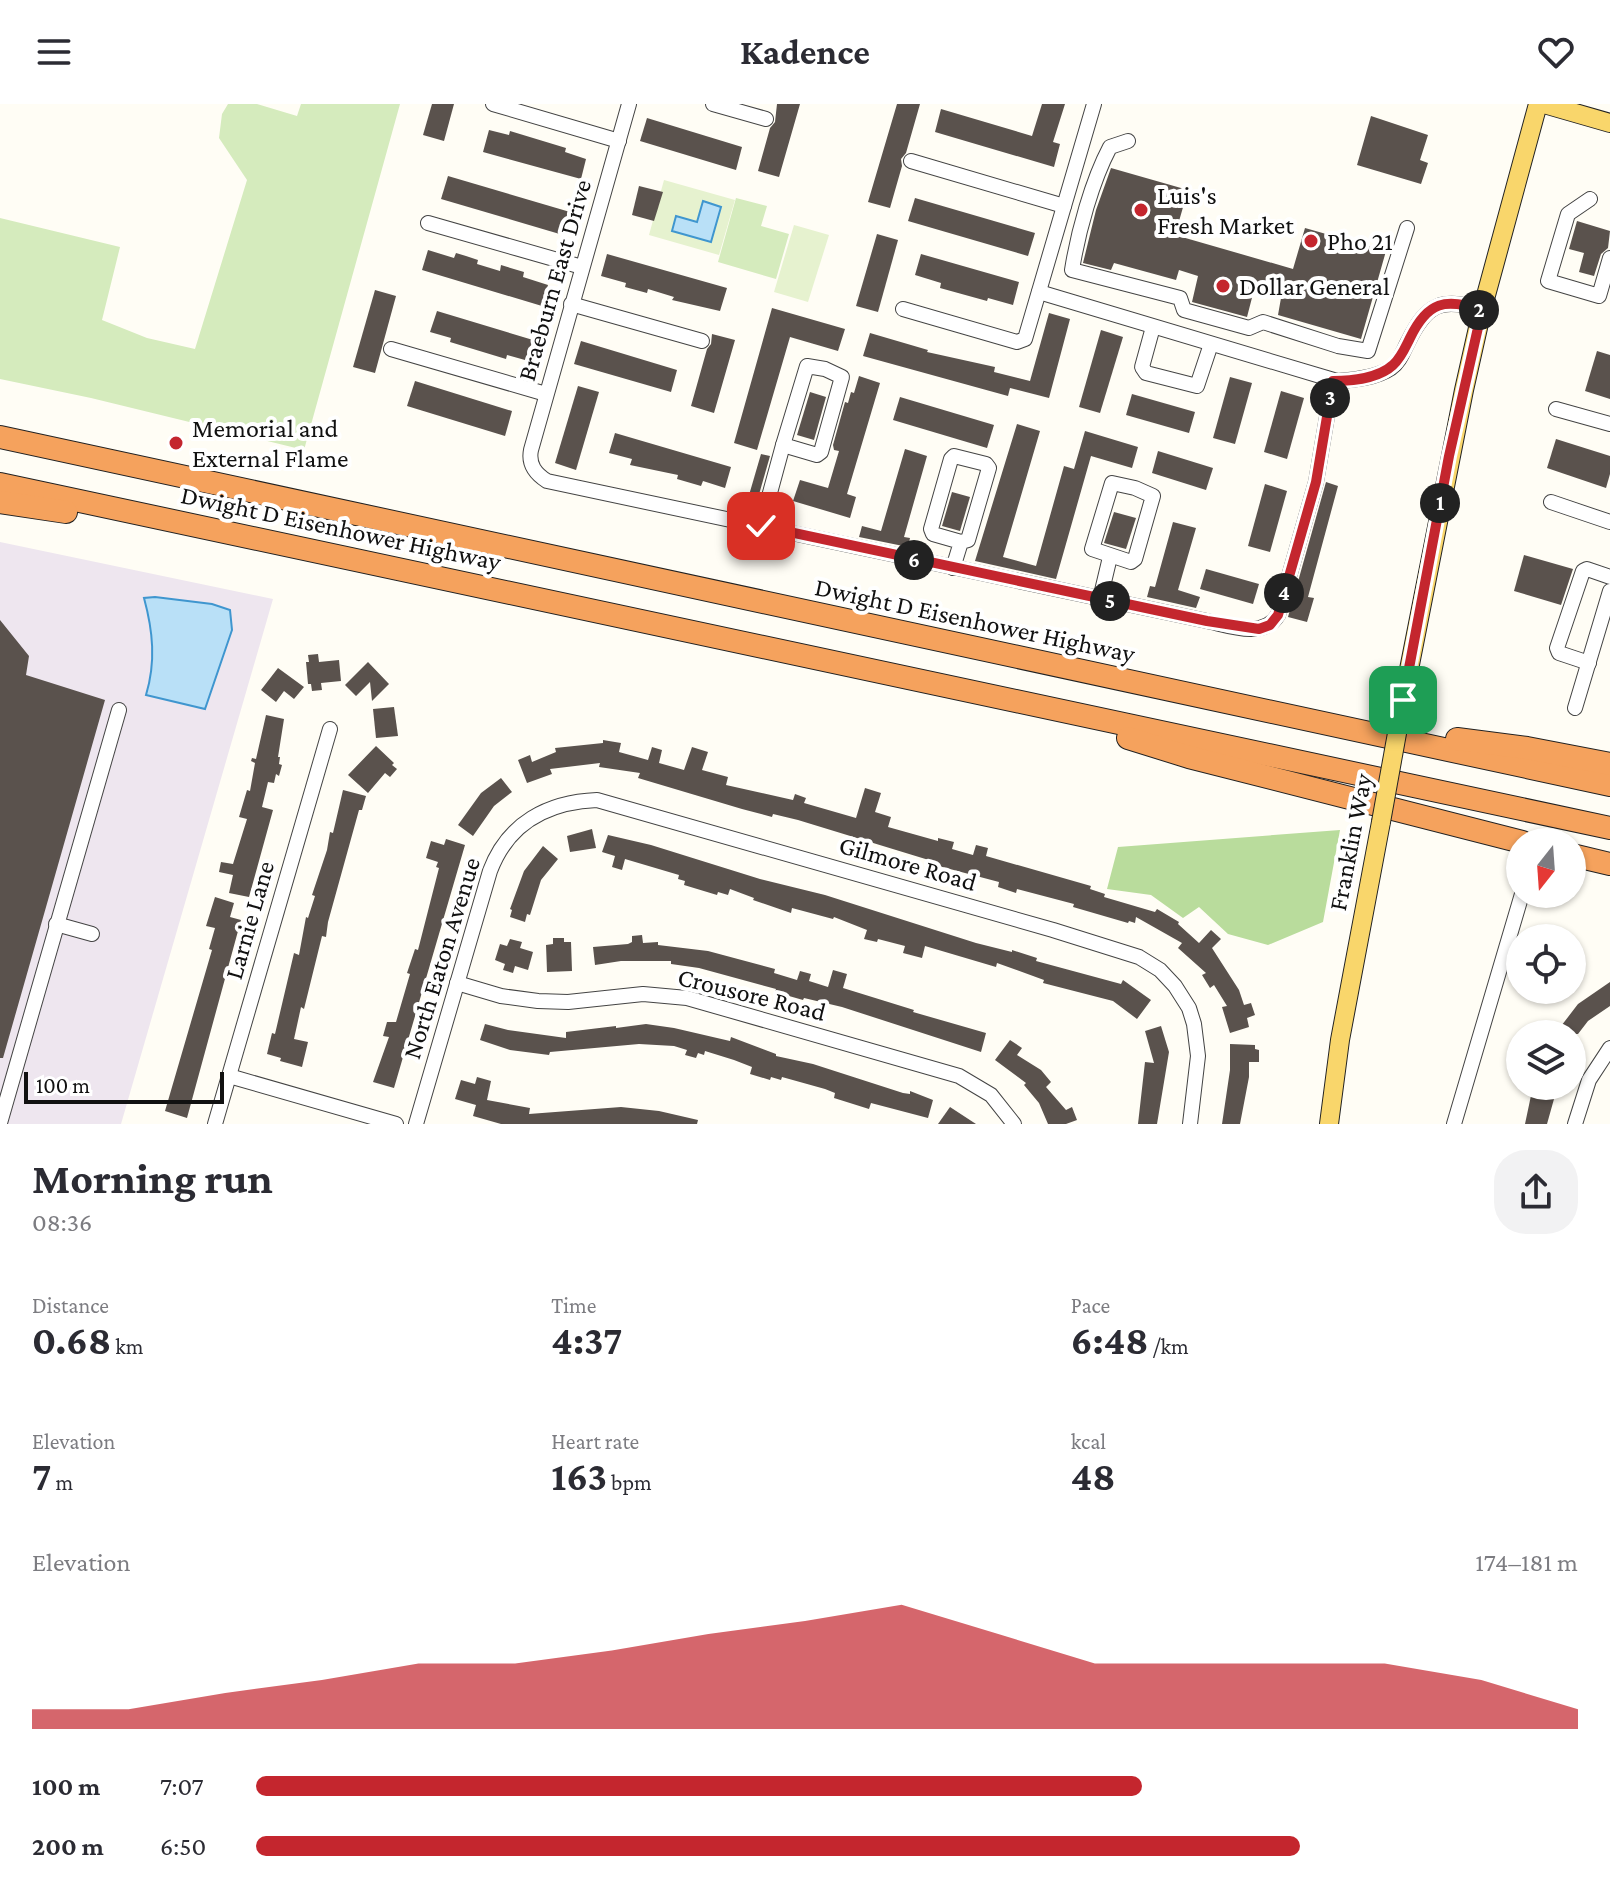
<!DOCTYPE html>
<meta charset="utf-8">
<style>
body{margin:0;font-family:"Crimson Pro",serif;background:#f2f2f3;color:#2b2b33;height:100vh;display:flex;flex-direction:column;font-size:30px;white-space:nowrap}
*{box-sizing:border-box;margin:0}
p{font-size:26px;color:#7c7c81}
.icon{flex:none;width:44px;height:44px;fill:none;stroke:currentColor;stroke-width:2;stroke-linecap:round;stroke-linejoin:round}
.map{position:relative;height:1020px;overflow:hidden}
.sheet{display:flex;flex-direction:column;background:#fff;flex:1}
.sheet>*{flex:none}
.needle{width:52px;rotate:197deg}
.buttons{position:absolute;left:1506px;top:724px;display:grid;gap:16px}
.buttons a{display:grid;place-items:center;width:80px;height:80px;border-radius:50%;background:#fff;box-shadow:0 2px 6px #0004;font-size:40px}
.scale{position:absolute;left:24px;bottom:20px;width:200px;box-sizing:border-box;padding-left:8px;border:4px solid #111;border-top:0;font-size:22px;line-height:28px;white-space:nowrap;color:#111;-webkit-text-stroke:6px #fff;paint-order:stroke}
.pin{position:absolute;display:grid;place-items:center;width:68px;height:68px;color:#fff;margin:-34px;border-radius:16px;box-shadow:0 4px 12px #0006}
.km{position:absolute;width:40px;height:40px;margin:-20px;border-radius:50%;background:#222;color:#fff;font-size:22px;line-height:40px;text-align:center}
.round{display:grid;place-items:center;flex:none;width:84px;height:84px;border-radius:32px;background:#f2f2f3}
.headline{display:flex;align-items:center;justify-content:space-between;height:136px;padding:0 32px}
h1{font-size:44px;font-weight:700;line-height:60px}
.stats{display:grid;grid-template-columns:repeat(3,1fr);gap:12px;height:136px;padding:8px 32px}
.stats div{display:grid;align-content:center}
.stats b{font-size:40px;font-weight:700}
.stats small{font-size:22px;font-weight:400}
.stats p{font-size:22px}
.chart{height:224px;padding:16px 32px}
.chart p{display:flex;justify-content:space-between}
.chart svg{width:100%;height:144px;margin-top:8px;fill:#c4262e;opacity:.7}
ul{padding:0 32px;list-style:none;font-size:26px}
li{display:grid;grid-template-columns:128px 96px 1fr;align-items:center;height:60px}
li i{height:20px;border-radius:10px;background:#c4262e}
header{display:flex;justify-content:space-between;align-items:center;height:104px;padding:0 32px;background:#fff;font-size:36px;font-weight:700}
.map>svg:first-child{display:block}
.industrial{fill:#eee6ef}
.green{fill:#d5ebbd}
.forest{fill:#b9dc9c}
.pitch{fill:#e6f2cf}
.water{fill:#b9e0f7;stroke:#3f96cf;stroke-width:2}
.building{fill:#5a524d}
.lines{fill:none;stroke-linecap:round;stroke-linejoin:round}
.minor-casing{stroke:#444;stroke-width:16}
.major-casing{stroke:#222;stroke-width:20}
.highway-casing{stroke:#222;stroke-width:24}
.minor{stroke:#fff;stroke-width:14}
.major{stroke:#f9d66b;stroke-width:18}
.highway{stroke:#f5a25d;stroke-width:22}
.major-bridge-casing{stroke:#222;stroke-width:20;stroke-linecap:butt}
.major-bridge{stroke:#f9d66b;stroke-width:18}
.route-casing{stroke:#fff;stroke-width:16}
.route{stroke:#c4262e;stroke-width:10}
.poi-dot{fill:#c4262e;stroke:#fff;stroke-width:3}
.labels{text-anchor:middle;stroke-width:8;stroke-linejoin:round;paint-order:stroke}
.poi-label{font-size:26px;fill:#111;stroke:#fff;text-anchor:start}
.street-label{font-size:26px;fill:#111;stroke:#fff}
</style>
<header><svg class="icon" aria-label="menu" viewBox="0 0 24 24"><path d="M4 6h16M4 12h16M4 18h16"/></svg>Kadence<svg class="icon" aria-label="heart" viewBox="0 0 24 24"><path d="M12 20l-8-8c-3-5 5-10 8-4 3-6 11-1 8 4z"/></svg></header>
<div class="map">
<svg width="1610" height="1020" viewBox="0 0 1610 1020">
<rect width="100%" height="100%" fill="#fffdf5"/>
<path class="industrial" d="M0 438 273 495 121 1020H0Z"/>
<g class="green">
<path d="M228 0H257L297 12 301 0H400L304 346 91 294 0 275V114L120 143 102 216 147 234 195 245 247 76 219 34 222 10Z"/>
<path d="M736 94 767 102 761 122 789 130 776 175 718 158Z"/>
</g>
<path class="forest" d="M1340 726 1323 818 1268 841 1228 830 1199 803 1183 814 1151 791 1107 785 1118 743Z"/>
<g class="pitch">
<path d="M664 76 735 96 719 151 649 131Z"/>
<path d="M794 121 829 131 808 198 774 188Z"/>
</g>
<g class="water">
<path d="M703 97 721 103 711 138 672 127 676 112 697 118Z"/>
<path d="M155 493 212 500 230 506 232 526 205 605 146 591C156 558 153 527 144 494Z"/>
</g>
<g class="building">
<path d="M432 0H454L444 37 423 31Z"/>
<path d="M777 0H800L779 73 758 67 770 24 775 18Z"/>
<path d="M897 0H920L906 49 901 55 902 62 890 104 868 98Z"/>
<path d="M1042 0H1065L1053 38 1060 40 1054 63 935 28 941 5 1032 32Z"/>
<path d="M1371 12 1428 31 1420 56 1428 59 1421 80 1357 61Z"/>
<path d="M647 14 742 43 736 66 640 37Z"/>
<path d="M489 26 509 31 510 27 566 44 565 48 586 55 581 75 483 48Z"/>
<path d="M1111 64 1188 86 1175 131 1293 165 1305 124 1386 147 1361 235 1278 211 1281 194 1254 186 1247 213 1192 198 1198 172 1179 166 1176 176 1114 159 1111 166 1083 159 1096 106Z"/>
<path d="M448 72 570 108 563 131 441 95Z"/>
<path d="M639 82 663 88 654 117 632 111Z"/>
<path d="M915 94 1035 129 1028 152 908 117Z"/>
<path d="M1577 117 1610 127 1608 144 1601 150 1594 172 1579 168 1584 149 1569 145Z"/>
<path d="M877 130 898 136 878 208 856 202Z"/>
<path d="M428 146 454 154 456 149 466 152 478 156 477 160 500 167 501 161 524 168 523 173 548 181 542 202 422 166Z"/>
<path d="M607 150 727 184 720 207 672 196 674 193 648 185 647 189 625 183 626 179 601 172Z"/>
<path d="M921 150 1019 178 1013 201 988 194 987 197 940 184 941 179 915 171Z"/>
<path d="M375 186 396 192 375 269 353 263Z"/>
<path d="M772 204 845 225 838 247 790 233 757 346 734 339Z"/>
<path d="M437 207 533 236 529 247 525 256 507 251 506 255 450 238 451 234 430 228Z"/>
<path d="M1049 209 1070 215 1049 294 1010 284 1008 292 863 252 870 229 928 246 927 248 995 263 994 268 1030 277Z"/>
<path d="M1101 226 1123 233 1100 309 1079 303Z"/>
<path d="M712 230 735 236 714 309 691 302 707 245 711 240Z"/>
<path d="M581 237 677 266 671 288 574 260Z"/>
<path d="M1597 247 1610 251V295L1585 287Z"/>
<path d="M859 272 880 279 847 390 856 393 850 414 793 397 800 376 828 384 839 347 834 346 833 341 845 298 848 299 851 288 854 289Z"/>
<path d="M1230 273 1252 279 1235 340 1213 334Z"/>
<path d="M415 277 512 307 505 332 407 302Z"/>
<path d="M578 282 599 288 576 366 555 359Z"/>
<path d="M1281 287 1304 294 1287 355 1264 348Z"/>
<path d="M810 288 826 293 814 336 797 331Z"/>
<path d="M1132 290 1195 308 1189 329 1126 311Z"/>
<path d="M900 293 994 321 987 344 893 316Z"/>
<path d="M1017 320 1040 327 1003 453 1036 462 1064 362 1074 365 1085 327 1138 343 1132 364 1091 352 1056 475 975 457Z"/>
<path d="M615 329 731 363 725 384 703 377 701 382 677 375 678 371 630 361 632 355 609 349Z"/>
<path d="M1556 335 1610 352V370L1606 384 1547 364Z"/>
<path d="M905 345 927 352 904 433 910 434 908 443 859 433 862 422 881 427Z"/>
<path d="M1158 347 1213 364 1206 386 1152 369Z"/>
<path d="M761 350 770 352 756 401 747 398Z"/>
<path d="M1326 378 1338 382 1308 493 1314 494 1307 518 1288 513Z"/>
<path d="M1265 380 1287 387 1270 448 1248 442Z"/>
<path d="M952 388 970 393 960 427 942 422Z"/>
<path d="M1114 408 1136 414 1126 445 1104 439Z"/>
<path d="M1173 418 1196 424 1178 486 1200 493 1196 504 1147 493 1150 482 1155 483Z"/>
<path d="M1524 451 1573 465 1561 501 1514 487Z"/>
<path d="M1206 465 1259 480 1253 500 1200 485Z"/>
<path d="M0 516 29 552 26 571 105 596 3 954H0Z"/>
<path d="M318 550 319 558 339 556 341 577 321 579 322 586 312 587 311 580H308L306 558H309L308 551Z"/>
<path d="M368 558 389 580 372 597 370 578 356 592 345 581Z"/>
<path d="M278 564 304 583 294 595 284 587 276 598 261 586Z"/>
<path d="M394 603 398 632 376 634 373 605Z"/>
<path d="M266 611 284 615 278 653H280L279 660 282 661 279 672 276 670 274 679 268 678 262 703 273 706 249 793 229 789 233 771 219 768 221 758 233 760 247 715 239 713 247 686 250 687 255 659 251 657 252 654 256 655Z"/>
<path d="M603 636 621 639 619 648 648 656 652 643 662 646 659 659 684 666 692 643 708 648 702 666 728 673 726 681 793 696 795 690 806 694 804 699 856 714 865 684 881 689 875 708 891 713 888 723 938 737V734L954 738 952 745 973 751 976 741 988 744 986 752 1091 782 1090 785 1105 790 1104 793 1155 808 1157 805 1179 818 1178 820 1199 839 1211 826 1221 835 1212 844 1239 886 1244 901 1251 899 1255 911 1247 914 1249 923 1230 929 1222 903 1227 902 1214 881 1210 884 1202 871 1206 869 1178 844 1182 839 1136 813 1135 819 1129 817 1128 819 1073 803 1074 800 1017 785 1016 789 998 783 999 778 931 760 932 757 798 716 773 710 772 713 742 705 638 674 640 669 599 663 600 659 550 665 552 670 527 679 518 656 530 651 532 658 556 648 555 644 603 639Z"/>
<path d="M376 642 394 659 392 661 397 665 390 673 385 669 368 689 348 671Z"/>
<path d="M501 674 512 688 494 702 473 732 458 721 481 689Z"/>
<path d="M343 686 366 692 362 706H359L328 818 326 833 322 832 304 905 301 903 294 935 308 938 302 963 280 957 281 954 267 950 272 929 275 930 294 849 299 851 306 813 308 814 315 792 312 791 327 746 330 728 333 729Z"/>
<path d="M592 725 596 744 570 748 567 732Z"/>
<path d="M608 731 651 741 760 775 825 791 976 839 1012 848V846L1037 854 1036 857 1121 880 1123 876 1151 896 1137 915 1113 897 1043 879 1044 876 997 859 996 863 925 842 922 854 903 849 905 842 878 835 877 838 864 835 867 826 834 813 833 815 792 804 791 809 753 796 754 794 730 785 728 791 718 788 717 791 684 781 685 777 678 775 679 771 625 755 622 766 612 763 615 752 602 748Z"/>
<path d="M446 735 465 741 394 984 373 978 389 933 383 932 387 918H396L410 870 407 869 415 845 418 846 439 764 436 763 438 758 426 754 431 737 444 741Z"/>
<path d="M543 742 558 755 541 776 530 811 527 810 525 818 510 813 512 806 510 805 524 767Z"/>
<path d="M215 793 234 799 230 813 241 816 187 1014 165 1007 212 846 209 845 215 824 206 822Z"/>
<path d="M642 831 643 839 658 838V841L708 847 775 865 774 869 797 876 800 867 811 870 809 877 828 883 833 866 847 870 843 884 914 906 913 908 986 929 981 948 842 903 804 894 803 896 775 888 776 885 699 864 671 860V857H621L595 861 593 843 628 840 632 838V832Z"/>
<path d="M553 834H564V838H571L572 867 547 868 546 841 553 840Z"/>
<path d="M510 835 522 838 520 844 533 848 528 866 515 862 513 869 503 866 505 860 495 856 500 840 507 842Z"/>
<path d="M1610 878V902L1588 917 1578 930H1555L1578 900Z"/>
<path d="M485 920 508 926 566 934V928L616 922V924L646 920 674 924 730 937 731 933 776 950V952L813 960 903 989 910 990V987L933 996 928 1014 871 999 869 1005 834 994 835 989 825 985 782 973 781 976 771 973 770 976 750 970 752 963 734 956 705 947 704 951 698 949 696 954 685 951 687 946 674 942 639 940 550 948 549 951 510 946 480 936Z"/>
<path d="M1161 922 1169 948 1157 1020H1138L1145 958 1154 959 1145 927Z"/>
<path d="M1010 936 1022 944 1017 951 1041 966 1051 978 1046 983 1066 1006 1072 1003 1077 1016 1066 1020H1048L1039 999 1024 981 1026 979 995 956Z"/>
<path d="M1230 940 1255 941V945L1259 946V958H1249V973L1240 1020H1222L1230 966Z"/>
<path d="M477 973 491 977 487 996 530 1004 529 1010 621 1003 659 1007 698 1016 697 1020H501L473 1012 476 1001 455 995 461 976 475 980Z"/>
<path d="M1533 982 1552 987 1550 994 1554 995 1547 1020H1525Z"/>
<path d="M950 1003 976 1020H938Z"/>
</g>
<g class="lines">
<defs>
<g id="minor">
<path d="M493 0 619 37"/>
<path d="M629 0 531 346C528 361 536 370 547 377L1207 517C1230 522 1264 535 1278 511L1316 378 1333 277"/>
<path d="M713 0 766 15"/>
<path d="M1128 37 1110 43C1092 77 1078 128 1072 166L1180 194 1184 206 1249 224 1263 218 1338 242 1368 247 1407 124"/>
<path d="M911 57 1064 102"/>
<path d="M1590 95 1568 110 1548 177 1599 192 1610 154"/>
<path d="M428 119 582 163"/>
<path d="M1039 188 1337 277C1354 276 1376 274 1391 264 1400 258 1403 247 1408 238 1427 199 1442 193 1482 206"/>
<path d="M571 200 702 237"/>
<path d="M903 205 1017 238 1025 235 1094 0"/>
<path d="M1153 223 1142 263 1146 269 1197 282 1211 240"/>
<path d="M391 245 546 290"/>
<path d="M807 262 825 265 842 273 821 348 817 351 783 341Z"/>
<path d="M1556 305 1610 320"/>
<path d="M1112 379 1135 384 1153 392 1135 455 1131 458 1092 445Z"/>
<path d="M1551 398 1610 418"/>
<path d="M761 422 783 341"/>
<path d="M953 464 961 438 968 436 989 364 986 360 954 352 951 355 931 425 933 430 961 438"/>
<path d="M1100 495 1110 453"/>
<path d="M1589 559 1559 549 1557 544 1583 467 1587 465 1610 473"/>
<path d="M1575 604 1610 487"/>
<path d="M56 820 92 830"/>
<path d="M457 879 501 892 538 897 568 898 643 890 687 894 959 972 991 991 1014 1020"/>
<path d="M229 972 396 1020"/>
<path d="M0 1019 119 606"/>
<path d="M215 1020 330 625"/>
<path d="M416 1020 490 767C508 719 548 698 597 696L1053 826 1139 853 1160 866 1175 882 1189 904 1194 920 1198 952 1190 1020"/>
<path d="M1454 1020 1522 790"/>
<path d="M1575 1020 1589 976 1610 944"/>
</g>
<g id="major">
<path d="M1544 0 1610 19"/>
<path d="M1403 596 1464 286 1482 206 1538 0"/>
<path d="M1329 1020 1340 936 1381 718"/>
</g>
<g id="highway">
<path d="M0 333 1610 681"/>
<path d="M0 380 1610 724"/>
<path d="M0 398 66 408"/>
<path d="M1128 634 1189 653 1522 738"/>
<path d="M1457 635 1527 644 1610 660"/>
<path d="M1572 751 1610 760"/>
</g>
</defs>
<use href="#minor" class="minor-casing"/>
<use href="#major" class="major-casing"/>
<use href="#highway" class="highway-casing"/>
<use href="#minor" class="minor"/>
<use href="#major" class="major"/>
<use href="#highway" class="highway"/>
<defs>
<path id="major-bridge" d="M1381 718 1403 596"/>
</defs>
<use href="#major-bridge" class="major-bridge-casing"/>
<use href="#major-bridge" class="major-bridge"/>
</g>
<g class="lines">
<defs>
<path id="route" d="M761 422 1207 517 1259 525 1270 521 1278 511 1316 378 1333 277C1352 277 1379 274 1393 261 1401 254 1405 244 1410 234 1428 197 1445 194 1482 206L1449 352 1403 596"/>
</defs>
<use href="#route" class="route-casing"/>
<use href="#route" class="route"/>
</g>
<g class="poi-dot">
<circle cx="1141" cy="106" r="8"/>
<circle cx="1311" cy="137" r="8"/>
<circle cx="1223" cy="182" r="8"/>
<circle cx="176" cy="339" r="8"/>
</g>
<g class="labels">
<g class="poi-label">
<text x="1157" y="100">Luis's<tspan x="1157" dy="30">Fresh Market</tspan></text>
<text x="1327" y="146">Pho 21</text>
<text x="1239" y="191">Dollar General</text>
<text x="192" y="333">Memorial and<tspan x="192" dy="30">External Flame</tspan></text>
</g>
<g class="street-label">
<text transform="translate(554 176) rotate(-74)" y="9">Braeburn East Drive</text>
<text transform="translate(341 424) rotate(12)" y="9">Dwight D Eisenhower Highway</text>
<text transform="translate(975 516) rotate(12)" y="9">Dwight D Eisenhower Highway</text>
<text transform="translate(1350 738) rotate(-79)" y="9">Franklin Way</text>
<text transform="translate(908 759) rotate(16)" y="9">Gilmore Road</text>
<text transform="translate(249 816) rotate(-74)" y="9">Larnie Lane</text>
<text transform="translate(441 854) rotate(-73)" y="9">North Eaton Avenue</text>
<text transform="translate(752 890) rotate(14)" y="9">Crousore Road</text>
</g>
</g>
</svg>
<div class="buttons">
<a><svg class="needle" viewBox="-14 -14 28 28"><path d="M0-13l5 13h-10z" fill="#e53935"/><path d="M0 13l5-13h-10z" fill="#7c7c81"/></svg></a>
<a><svg class="icon" aria-label="locate" viewBox="0 0 24 24"><circle cx="12" cy="12" r="6"/><path d="M12 2v4M12 18v4M2 12h4M18 12h4"/></svg></a>
<a><svg class="icon" aria-label="layers" viewBox="0 0 24 24"><path d="M12 4l9 5-9 5-9-5zM3 14l9 5 9-5"/></svg></a>
</div>
<div class="scale">100 m</div>
<div class="pin" style="left:1403px;top:596px;background:#1e9e55"><svg class="icon" aria-label="arrive" viewBox="0 0 24 24"><path d="M6 21V4h12l-3 4 3 4H6"/></svg></div>
<div class="pin" style="left:761px;top:422px;background:#d93025"><svg class="icon" aria-label="check" viewBox="0 0 24 24"><path d="M5 12l5 5 9-10"/></svg></div>
<b class="km" style="left:1440px;top:399px">1</b>
<b class="km" style="left:1479px;top:206px">2</b>
<b class="km" style="left:1330px;top:294px">3</b>
<b class="km" style="left:1284px;top:489px">4</b>
<b class="km" style="left:1110px;top:497px">5</b>
<b class="km" style="left:914px;top:456px">6</b>
</div>
<section class="sheet">
<div class="headline"><div><h1>Morning run</h1><p>08:36</p></div><a class="round"><svg class="icon" aria-label="share" viewBox="0 0 24 24"><path d="M12 15V3M7 8l5-5 5 5M5 13v7h14v-7"/></svg></a></div>
<div class="stats">
<div><p>Distance</p><b>0.68<small> km</small></b></div>
<div><p>Time</p><b>4:37</b></div>
<div><p>Pace</p><b>6:48<small> /km</small></b></div>
</div>
<div class="stats">
<div><p>Elevation</p><b>7<small> m</small></b></div>
<div><p>Heart rate</p><b>163<small> bpm</small></b></div>
<div><p>kcal</p><b>48</b></div>
</div>
<div class="chart"><p><span>Elevation</span>174–181 m</p>
<svg viewBox="0 0 160 44" preserveAspectRatio="none"><path d="M0 44V38L10 38L20 33L30 29L40 24L50 24L60 20L70 15L80 11L90 6L100 15L110 24L120 24L130 24L140 24L150 29L160 38V44z"/></svg>
</div>
<ul>
<li><b>100 m</b>7:07<i style="width:67%"></i></li>
<li><b>200 m</b>6:50<i style="width:79%"></i></li>
</ul>
</section>
